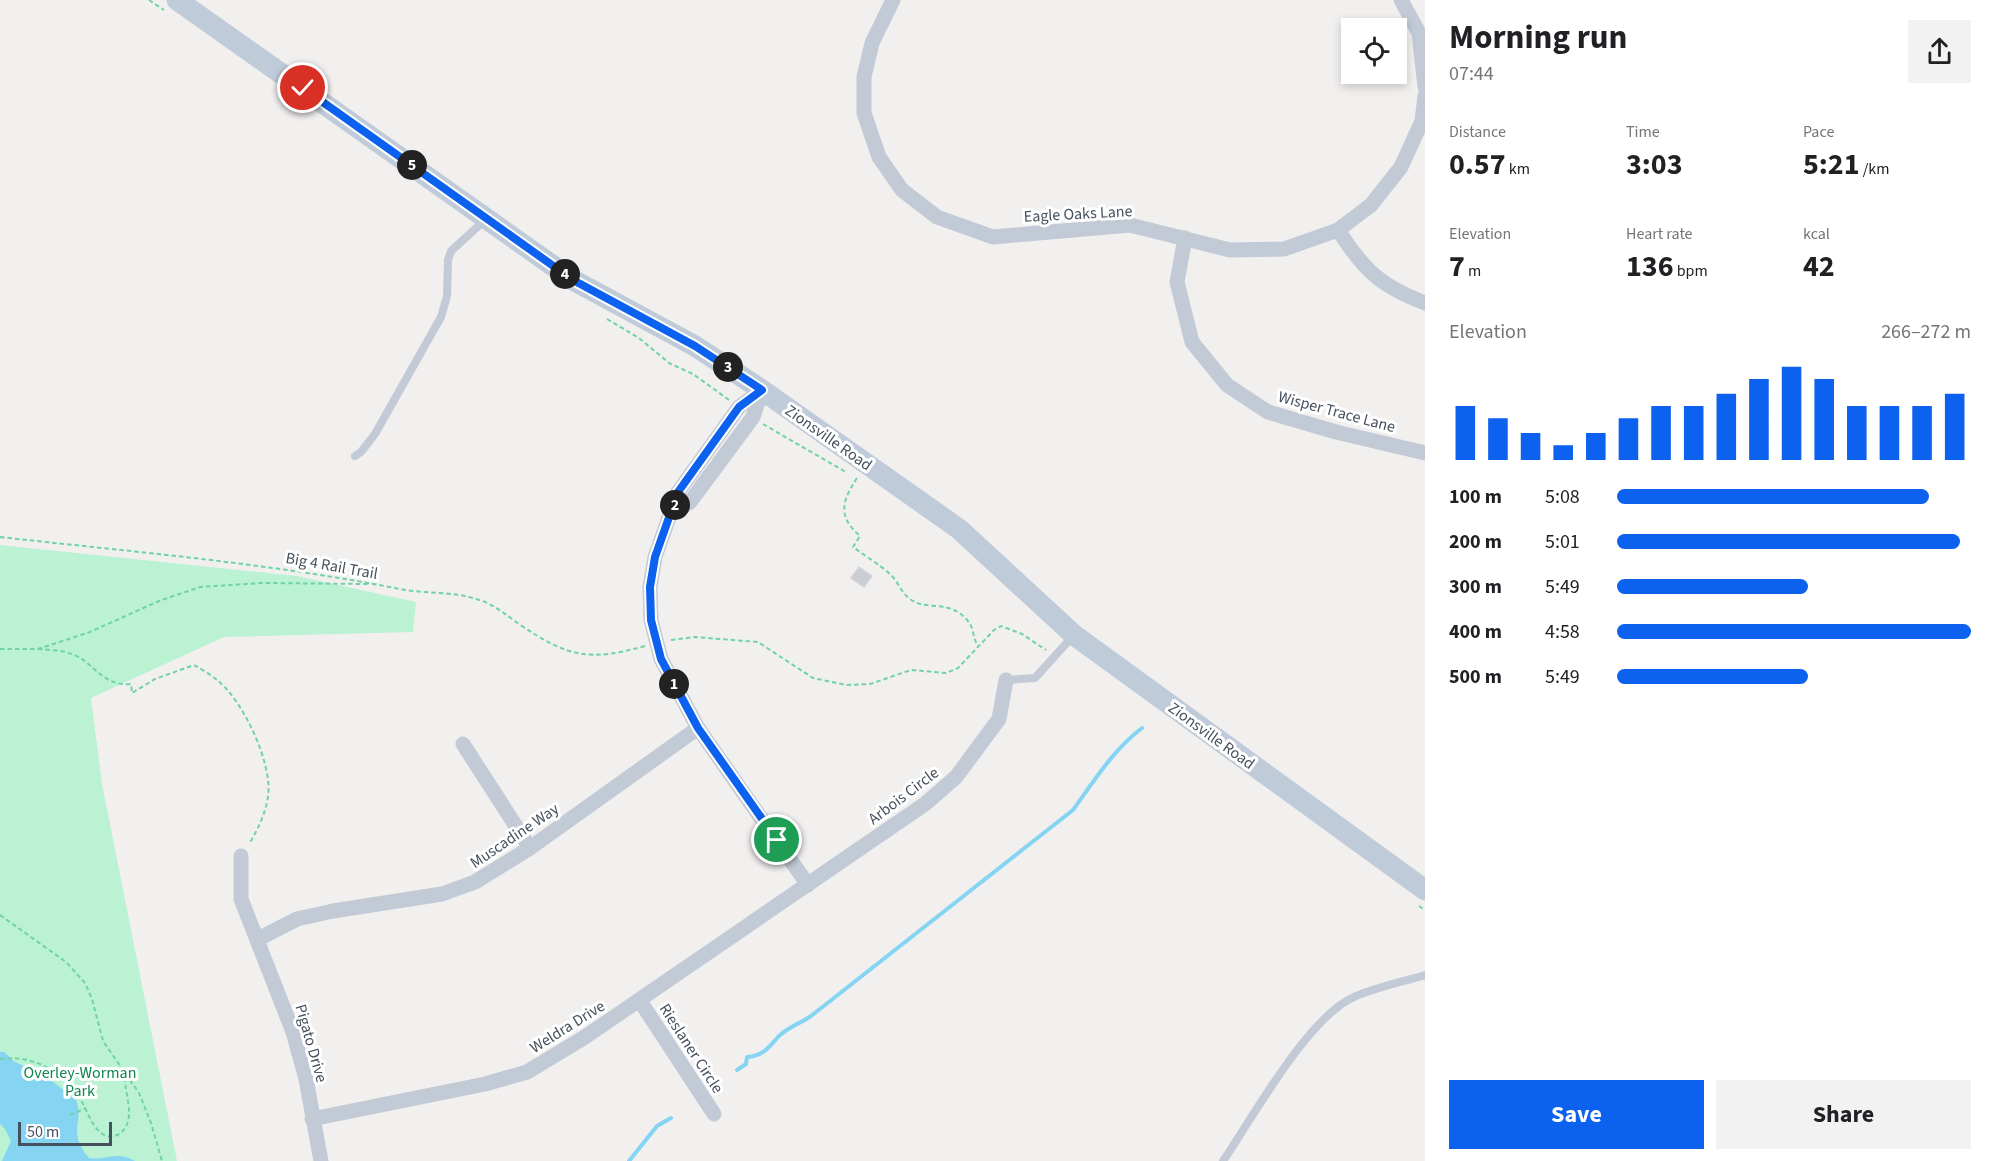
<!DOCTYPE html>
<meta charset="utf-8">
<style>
body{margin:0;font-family:"Source Sans 3",sans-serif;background:#f2f2f2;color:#202124;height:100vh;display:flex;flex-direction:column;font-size:22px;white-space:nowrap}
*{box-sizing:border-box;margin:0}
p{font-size:20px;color:#757577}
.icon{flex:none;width:33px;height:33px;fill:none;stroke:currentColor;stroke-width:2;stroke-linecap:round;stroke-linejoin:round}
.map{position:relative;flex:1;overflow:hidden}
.details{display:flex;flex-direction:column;background:#fff;width:570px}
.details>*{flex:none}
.buttons{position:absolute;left:1341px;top:18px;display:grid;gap:12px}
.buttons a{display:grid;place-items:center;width:66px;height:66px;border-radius:0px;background:#fff;box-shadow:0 3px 9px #0003;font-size:30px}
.scale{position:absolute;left:18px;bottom:15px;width:94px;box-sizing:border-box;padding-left:6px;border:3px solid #46515e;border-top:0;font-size:16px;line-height:21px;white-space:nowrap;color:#46515e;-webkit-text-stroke:4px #fff;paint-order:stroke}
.pin{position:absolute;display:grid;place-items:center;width:51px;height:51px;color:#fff;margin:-26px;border:3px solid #fff;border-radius:50%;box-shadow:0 2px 6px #0007}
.km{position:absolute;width:30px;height:30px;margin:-15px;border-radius:50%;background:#222;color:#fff;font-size:16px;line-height:30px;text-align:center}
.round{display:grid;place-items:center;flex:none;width:63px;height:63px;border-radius:0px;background:#f2f2f2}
.summary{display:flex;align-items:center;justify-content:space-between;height:102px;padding:0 24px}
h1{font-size:33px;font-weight:700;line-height:45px}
.metrics{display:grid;grid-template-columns:repeat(3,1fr);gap:9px;height:102px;padding:6px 24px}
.metrics div{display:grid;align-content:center}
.metrics b{font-size:30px;font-weight:700}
.metrics small{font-size:16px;font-weight:400}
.metrics p{font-size:16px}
.chart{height:168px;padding:12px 24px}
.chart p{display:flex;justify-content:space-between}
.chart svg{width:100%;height:108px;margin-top:6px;stroke:#0c61ee;stroke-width:6}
.button{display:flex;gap:12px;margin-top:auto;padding:12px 24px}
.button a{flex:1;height:69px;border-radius:0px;background:#0c61ee;color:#fff;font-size:24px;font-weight:700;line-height:69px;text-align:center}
.button a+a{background:#f2f2f2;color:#202124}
ul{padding:0 24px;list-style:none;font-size:20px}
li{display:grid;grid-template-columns:96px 72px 1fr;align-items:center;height:45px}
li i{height:15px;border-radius:8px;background:#0c61ee}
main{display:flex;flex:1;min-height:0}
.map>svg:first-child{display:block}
.green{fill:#baf2d3}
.water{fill:#84d4f2}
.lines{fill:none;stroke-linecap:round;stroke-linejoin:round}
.stream{stroke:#84d4f2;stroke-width:4}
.building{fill:#cacdd5;stroke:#d2d4db;stroke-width:1.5}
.path{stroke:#70d3a8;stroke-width:2;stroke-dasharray:4.5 3;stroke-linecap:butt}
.service{stroke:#c1cad5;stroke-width:8}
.minor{stroke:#c1cad5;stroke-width:15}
.secondary{stroke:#c0cbd9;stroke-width:21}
.route-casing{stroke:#fff;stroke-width:12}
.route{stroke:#0c61ee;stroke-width:8}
.labels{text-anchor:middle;stroke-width:6;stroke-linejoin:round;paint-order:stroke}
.street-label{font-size:16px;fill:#46515e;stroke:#fff}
.park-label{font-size:16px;fill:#118552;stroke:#fff}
</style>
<main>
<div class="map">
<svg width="1425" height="1161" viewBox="0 0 1425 1161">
<rect width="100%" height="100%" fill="#f2efef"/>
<path class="green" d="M0 545 297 576 416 602 413 632 224 637 91 698 102 784 177 1161H0Z"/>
<path class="water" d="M0 1052H4L15 1062 47 1077 76 1100C85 1121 66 1131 89 1158 106 1161 115 1150 135 1161H2L11 1141 5 1129 0 1124Z"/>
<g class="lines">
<g class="stream">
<path d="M737 1070 746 1064 747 1057C763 1056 768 1048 778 1037 786 1028 801 1023 811 1016L1073 810C1094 781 1113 750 1142 728"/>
<path d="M629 1161 657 1126 671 1118"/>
</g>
</g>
<path class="building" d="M859 567 872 576 864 587 851 578Z"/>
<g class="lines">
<g class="path">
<path d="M149 0 164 10"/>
<path d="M607 319 639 338 669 363 693 374 729 400"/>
<path d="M763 424 846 472"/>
<path d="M857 478C842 501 837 516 860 536L853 547C865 556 879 564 890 574 898 581 901 593 910 599 927 612 949 598 968 621 974 628 973 639 978 646"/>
<path d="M0 537C134 552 268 563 400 589 425 594 452 591 476 599 492 603 505 614 519 624 568 657 588 662 645 646"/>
<path d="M671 640 695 637 758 642 813 678 846 685 870 684 911 670 946 673 958 668 994 630 1001 626 1022 634 1046 650"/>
<path d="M0 649H38L90 632 159 601 200 587 261 583 369 584"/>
<path d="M38 649C49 650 62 650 72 654 93 661 102 687 131 684L132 693 155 679 194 665C201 669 210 674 217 680 243 700 273 764 268 797 265 815 258 829 249 844"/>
<path d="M1419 906 1425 910"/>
<path d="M0 915 66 962 85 983 92 999 103 1041 139 1093 151 1123 162 1161"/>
<path d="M0 1059C32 1054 65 1072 81 1100 87 1111 91 1124 100 1132 111 1142 125 1134 128 1121 132 1106 123 1087 125 1071"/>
<path d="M70 1115 86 1108"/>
</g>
<g class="service">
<path d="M355 456 361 452 375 434 441 317 447 296 448 260 451 251 484 221"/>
<path d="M1006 680 1035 678 1073 636"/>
<path d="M1223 1161C1253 1117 1308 1017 1354 997 1377 987 1402 982 1425 975"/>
</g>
<g class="minor">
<path d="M893 0 872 43 864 77V113L879 157 902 190 937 217 993 237 1130 225 1230 250 1284 249 1338 230 1371 205 1401 167 1422 121 1425 96"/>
<path d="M1401 0 1419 33 1425 87"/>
<path d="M1338 230C1364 270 1380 286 1425 303"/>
<path d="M1185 238 1177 282 1192 342 1227 385 1268 412 1336 432 1425 453"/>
<path d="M762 390 739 407 678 492 655 557 650 587 651 620 661 659 698 728 808 885"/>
<path d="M672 513 690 502 753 417 762 390"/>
<path d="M463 744 530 848"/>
<path d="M241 856V899L293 1032 306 1079 321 1161"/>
<path d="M258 939 297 919 333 911 442 894 475 882 530 848 698 728"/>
<path d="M640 1001 714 1114"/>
<path d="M312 1119 485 1084 527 1072 585 1037 925 804 956 777 999 719 1006 680"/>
</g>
<path class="secondary" d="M177 0 573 280 695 346 762 390 959 529 1074 635 1425 890"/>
</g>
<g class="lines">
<defs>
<path id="route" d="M303 88 573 280 695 346 762 390 739 407 678 492 655 557 650 587 651 620 661 659 698 728 777 840"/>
</defs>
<use href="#route" class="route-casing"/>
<use href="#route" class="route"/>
</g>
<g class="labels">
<g class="street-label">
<text transform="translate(1078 213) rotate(-3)" y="6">Eagle Oaks Lane</text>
<text transform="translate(1337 411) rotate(15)" y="6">Wisper Trace Lane</text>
<text transform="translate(829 437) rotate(35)" y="6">Zionsville Road</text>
<text transform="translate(332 565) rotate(10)" y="6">Big 4 Rail Trail</text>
<text transform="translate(1212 735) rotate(36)" y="6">Zionsville Road</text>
<text transform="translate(903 795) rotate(-37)" y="6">Arbois Circle</text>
<text transform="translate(514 835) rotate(-34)" y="6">Muscadine Way</text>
<text transform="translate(567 1026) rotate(-32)" y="6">Weldra Drive</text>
<text transform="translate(312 1043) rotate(74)" y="6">Pigato Drive</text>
<text transform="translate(692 1048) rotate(57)" y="6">Rieslaner Circle</text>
</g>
<g class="park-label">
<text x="80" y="1078">Overley-Worman<tspan x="80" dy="18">Park</tspan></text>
</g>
</g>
</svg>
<div class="buttons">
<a><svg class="icon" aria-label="locate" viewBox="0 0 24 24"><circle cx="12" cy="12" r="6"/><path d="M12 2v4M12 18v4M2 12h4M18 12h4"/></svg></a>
</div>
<div class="scale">50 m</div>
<div class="pin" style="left:777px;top:840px;background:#1e9e55"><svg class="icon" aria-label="arrive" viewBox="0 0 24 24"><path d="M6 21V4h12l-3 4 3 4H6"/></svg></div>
<div class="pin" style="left:303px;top:88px;background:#d93025"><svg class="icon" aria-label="check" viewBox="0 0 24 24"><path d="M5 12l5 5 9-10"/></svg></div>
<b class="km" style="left:674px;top:684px">1</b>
<b class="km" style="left:675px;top:505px">2</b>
<b class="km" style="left:728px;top:367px">3</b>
<b class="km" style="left:565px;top:274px">4</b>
<b class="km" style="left:412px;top:165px">5</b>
</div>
<section class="details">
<div class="summary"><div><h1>Morning run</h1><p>07:44</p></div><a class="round"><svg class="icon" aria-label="share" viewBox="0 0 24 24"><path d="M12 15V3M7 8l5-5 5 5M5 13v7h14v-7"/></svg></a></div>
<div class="metrics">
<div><p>Distance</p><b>0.57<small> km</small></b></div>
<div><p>Time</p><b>3:03</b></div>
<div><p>Pace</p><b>5:21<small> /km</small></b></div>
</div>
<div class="metrics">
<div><p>Elevation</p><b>7<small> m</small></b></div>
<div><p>Heart rate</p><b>136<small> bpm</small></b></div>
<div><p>kcal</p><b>42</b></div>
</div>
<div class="chart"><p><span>Elevation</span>266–272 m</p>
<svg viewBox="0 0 160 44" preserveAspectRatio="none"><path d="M5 44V22M15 44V27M25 44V33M35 44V38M45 44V33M55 44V27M65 44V22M75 44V22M85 44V17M95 44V11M105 44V6M115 44V11M125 44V22M135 44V22M145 44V22M155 44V17"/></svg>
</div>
<ul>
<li><b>100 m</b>5:08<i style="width:88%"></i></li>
<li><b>200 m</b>5:01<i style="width:97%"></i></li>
<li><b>300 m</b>5:49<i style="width:54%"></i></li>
<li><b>400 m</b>4:58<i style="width:100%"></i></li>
<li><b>500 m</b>5:49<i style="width:54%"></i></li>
</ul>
<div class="button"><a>Save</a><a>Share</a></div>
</section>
</main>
